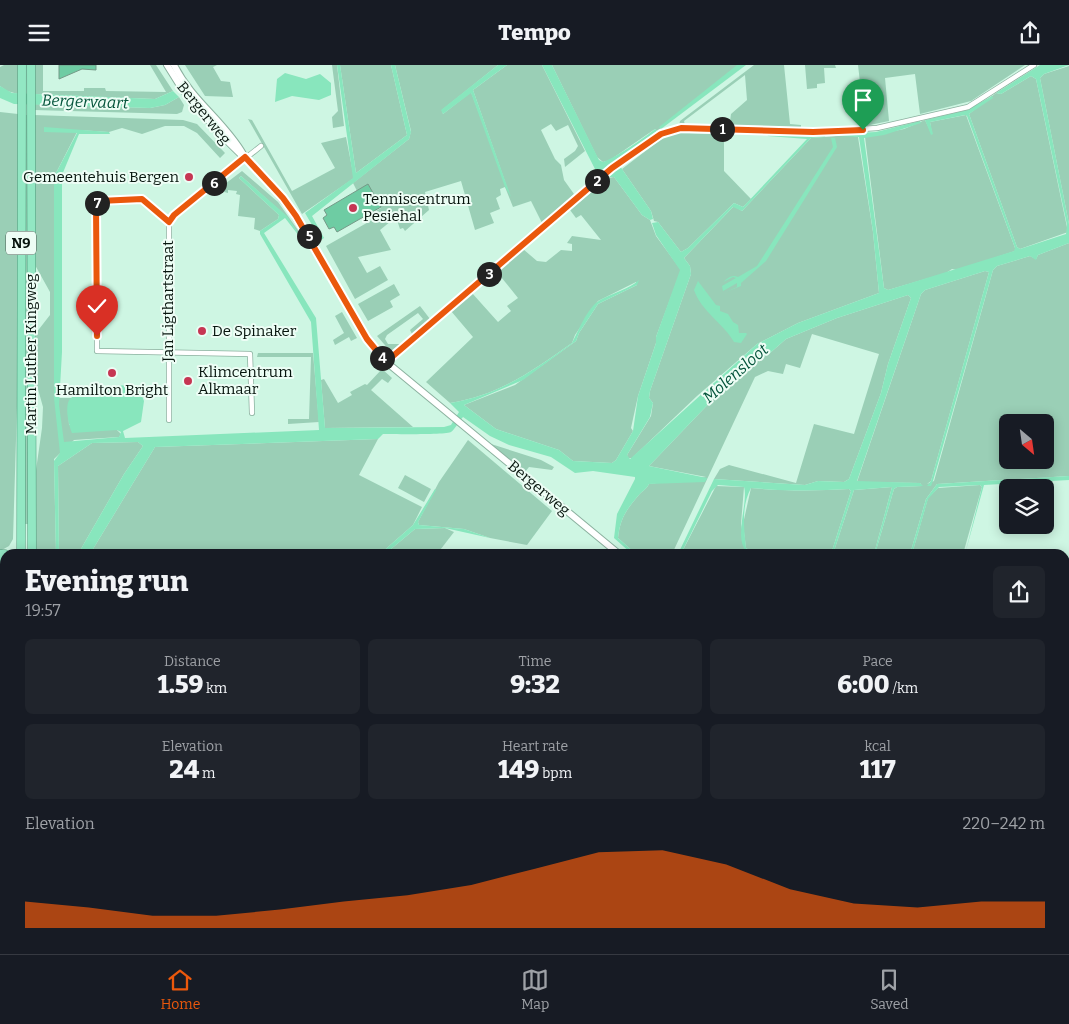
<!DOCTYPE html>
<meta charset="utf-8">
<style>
body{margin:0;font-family:Bitter,serif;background:#20242c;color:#f1f3f6;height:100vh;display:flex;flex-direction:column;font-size:19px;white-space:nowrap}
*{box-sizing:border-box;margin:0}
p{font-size:16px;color:#9ea1a6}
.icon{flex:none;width:28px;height:28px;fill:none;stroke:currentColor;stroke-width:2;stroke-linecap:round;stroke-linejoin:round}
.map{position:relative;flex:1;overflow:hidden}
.side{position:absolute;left:0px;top:484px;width:1070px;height:406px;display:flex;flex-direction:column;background:#171b24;border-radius:15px 15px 0 0;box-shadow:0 2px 12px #0003}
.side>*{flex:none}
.needle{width:32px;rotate:151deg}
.controls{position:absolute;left:999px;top:349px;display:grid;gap:10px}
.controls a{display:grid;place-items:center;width:55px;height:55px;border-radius:8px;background:#171b24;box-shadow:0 2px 12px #0003;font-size:25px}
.pin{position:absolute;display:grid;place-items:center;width:42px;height:42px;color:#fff;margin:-51px -21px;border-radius:50% 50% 50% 0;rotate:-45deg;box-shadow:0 0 5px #0007}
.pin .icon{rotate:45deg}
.km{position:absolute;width:25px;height:25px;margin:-12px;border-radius:50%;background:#222;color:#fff;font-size:14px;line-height:25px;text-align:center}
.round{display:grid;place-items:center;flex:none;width:52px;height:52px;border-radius:8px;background:#20242c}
.summary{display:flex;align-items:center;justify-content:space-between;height:85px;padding:0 25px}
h1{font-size:28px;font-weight:800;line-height:38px}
.stats{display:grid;grid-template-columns:repeat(3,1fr);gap:8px;height:85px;padding:5px 25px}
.stats div{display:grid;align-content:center;border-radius:8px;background:#20242c;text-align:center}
.stats b{font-size:25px;font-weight:800}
.stats small{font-size:14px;font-weight:400}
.stats p{font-size:14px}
.chart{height:140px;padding:10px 25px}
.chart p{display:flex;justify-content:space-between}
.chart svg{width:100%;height:90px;margin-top:5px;fill:#ea580c;opacity:.7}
header{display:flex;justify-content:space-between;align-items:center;height:65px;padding:0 25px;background:#171b24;font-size:22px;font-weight:800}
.dock{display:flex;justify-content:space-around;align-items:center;height:70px;border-top:1px solid #363941;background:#171b24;font-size:14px;color:#9ea1a6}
.dock a{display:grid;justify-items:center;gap:2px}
.dock .on{color:#ea580c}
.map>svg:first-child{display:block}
.green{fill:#9acfb6;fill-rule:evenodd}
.water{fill:#88e6bd}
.building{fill:#6ecca3;stroke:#759a88}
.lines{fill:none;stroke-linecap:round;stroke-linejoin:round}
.minor-casing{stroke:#8bb19f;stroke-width:6}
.secondary-casing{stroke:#8bb19f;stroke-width:8}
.primary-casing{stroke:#4f997a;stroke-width:9}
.trunk-casing{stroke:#4f997a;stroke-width:9}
.minor{stroke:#fff;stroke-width:4.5}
.secondary{stroke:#fff;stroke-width:6}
.primary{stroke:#adedd2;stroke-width:8}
.trunk{stroke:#92e7c3;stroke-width:8}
.route-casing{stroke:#fff;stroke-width:10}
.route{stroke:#ea580c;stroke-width:6}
.poi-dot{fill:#c63653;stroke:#edfdf5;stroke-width:2}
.labels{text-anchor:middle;stroke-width:4;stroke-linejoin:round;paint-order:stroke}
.shield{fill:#edfdf5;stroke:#4b5a53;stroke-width:1}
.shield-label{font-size:14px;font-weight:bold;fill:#06140d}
.street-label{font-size:15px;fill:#06140d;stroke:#edfdf5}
.poi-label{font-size:15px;fill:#06140d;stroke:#edfdf5;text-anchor:start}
.water-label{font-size:16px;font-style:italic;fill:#04543b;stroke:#edfdf5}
</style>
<header><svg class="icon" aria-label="menu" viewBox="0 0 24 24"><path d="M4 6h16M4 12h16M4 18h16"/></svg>Tempo<svg class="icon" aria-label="share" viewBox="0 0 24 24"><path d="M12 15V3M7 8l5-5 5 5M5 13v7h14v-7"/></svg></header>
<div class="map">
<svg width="1069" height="889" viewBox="0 0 1069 889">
<rect width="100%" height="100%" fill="#cef6e3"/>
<g class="green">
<path d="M4 0H18V29L7 26 0 21V2Z"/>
<path d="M35 0H43V26H84V23H105L106 26 166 27 150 0H156L173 26 155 34 34 29Z"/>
<path d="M185 0H217L213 2 221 16 230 17 233 32 205 31Z"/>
<path d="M332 0H337L344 61 333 63 332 52 338 46Z"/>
<path d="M340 0H391L407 70 356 108Z"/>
<path d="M395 0H498L442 45 443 49 471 27 509 128 473 25 507 0H542L585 86 565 102 564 94 575 86 578 81 568 60 556 66 551 59 541 65 555 94 561 100 564 115 574 129 542 158 531 136 513 142 505 122 500 124 501 130 496 133 500 144 490 148 494 158 475 165 461 116 425 127 429 145 405 166 403 163 400 164 396 152 380 165 391 185 358 192 367 208 380 201 388 215 355 234 326 181 372 155 369 150 381 143 368 120 357 126 353 118 409 74 411 66Z"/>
<path d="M552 0H742L657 66 655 64 610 95 603 97 597 92Z"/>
<path d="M754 0H784L790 59 801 60V64L729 63 731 49 747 35 745 10 684 56 685 60 679 61 680 56Z"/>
<path d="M805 0H835L836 3H824L825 18 817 19V23L807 24Z"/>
<path d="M858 0H1025L971 36 920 49 915 9 885 13 889 56 865 61Z"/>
<path d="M1069 1V159L1040 13 1044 9Z"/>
<path d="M1031 11 1036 14 1068 167 1020 184 1017 182 969 49 996 28 1001 29Z"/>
<path d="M179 32 184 40 182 47 177 49 34 45V39L150 43 165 40Z"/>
<path d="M0 47 18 49V308L13 474 9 481 0 486Z"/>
<path d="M24 50H27L29 459H23Z"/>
<path d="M34 50 183 55 197 59 225 88 220 93 197 68 184 61H165L142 69 122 63 109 67 78 65 56 108 55 333H72L68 339 69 360 103 365H117L121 369 119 372 74 375 54 394 56 489H36L35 412 42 363 43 342 36 317 35 273 36 268 50 250V227L35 200Z"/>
<path d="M966 50 1015 183V186L958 205 952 204 946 208 888 225 884 223 865 72 904 64 925 55 932 69 930 57Z"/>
<path d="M248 54 252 55 292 126 335 103 321 78 346 72 354 113 302 149Z"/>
<path d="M673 68 724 69V106L751 134 743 142 734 138 688 183 681 187 658 157 654 156 651 146 622 104 660 75Z"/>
<path d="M848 70 858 72 873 167 879 228 798 258 757 279 697 331 632 393H628L627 390 651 351 653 338 649 333 650 326 691 209 690 201 684 193 734 141 742 146 811 73Z"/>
<path d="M242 106 278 137 305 175 303 176 287 152 241 111 239 113 279 150 278 154 260 166 254 164 255 153 238 151 240 130 236 129 237 126 228 125V128L217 125Z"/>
<path d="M614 112 642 150 650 155 656 171 681 205 656 272V278L638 331 631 363 633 366 616 395 612 398 573 396 559 385 496 364 464 340 515 320 576 276 579 268 598 239 637 220 636 217 598 236 575 270 572 278C532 306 500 330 450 338L426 317 473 272 451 246 472 228 498 257 511 246 507 241 518 233 497 207 523 184 537 196 546 197 561 185 572 186V179L567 178 572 171 601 175 581 150 576 153 570 145 608 113Z"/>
<path d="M1069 178V411L937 419 926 434 910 489H875L894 424 897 422 922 421 920 418 857 417 921 229 925 225 985 206 989 207 931 416 927 419 934 416 993 205 997 201 1030 191 1036 194 1038 190ZM1008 358H1045V395H1008Z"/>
<path d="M394 219 400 230 390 236 393 242 368 256 358 239Z"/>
<path d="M908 230 911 233 888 299 881 328 849 414 844 417 818 416 805 420 714 414 720 404 729 400 796 418 814 359 854 369 879 289 812 269 800 303 786 299 783 309 768 306 755 312 672 489H636L618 473C620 454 626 445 638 431 642 426 646 425 649 419L706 412 649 401 739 307 770 288 786 274 837 253Z"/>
<path d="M420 241 430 254 412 269 410 265 423 254 418 248 387 270 385 274 388 279H401L391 287 377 271Z"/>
<path d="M342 247 357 273 351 276 349 272 335 280 333 275 344 268 335 251Z"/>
<path d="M258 288H313L319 357 288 359V354H309L311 292H257Z"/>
<path d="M382 304 392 313 388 318 382 314 371 325 413 362 325 363 321 315 324 314 338 338 352 330 350 327 365 319 367 320Z"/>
<path d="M378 374 359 410 422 442 413 460 380 489H90L155 382Z"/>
<path d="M468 375 552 446 527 480 490 473 464 464 419 460 418 457 439 417Z"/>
<path d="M138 377 143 381 124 409 78 489H59L58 401 92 378Z"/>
<path d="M491 379 541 395 554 402 552 405 529 402 525 407Z"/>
<path d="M405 410 431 424 424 437 398 423Z"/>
<path d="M980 420 982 422 963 489H912L928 433 938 423Z"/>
<path d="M716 421 744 422 741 459 746 486 750 489H681Z"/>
<path d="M892 422 874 489H833L854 425Z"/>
<path d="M751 423C783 426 816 426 849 424L851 426 831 489H755L746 483 743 459Z"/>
<path d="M445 463 454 467 437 489H385L415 464Z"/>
<rect x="0" y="501" width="5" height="58"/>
<rect x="0" y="627" width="5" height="140"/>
<path d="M1069 798V885L1065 881V800Z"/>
<path d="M0 809 3 810V889H0Z"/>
<path d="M32 885H94L100 889H32Z"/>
<path d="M138 885H537L539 889H145Z"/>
<path d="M541 885H599L596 889H543Z"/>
<path d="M853 885H959L958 889H852Z"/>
</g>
<g class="water">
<path d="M337 0H340L356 108 407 70 391 0H395L411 67 409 74 312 151 324 173 321 175 305 148 353 113Z"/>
<path d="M498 0H507L473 25 511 132 505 122 471 28 443 49 441 45Z"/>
<path d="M542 0H552L599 95 603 97C613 94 646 72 655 64L657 66 610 101 616 104 620 101 622 104 651 146 653 154 650 155 642 150 614 112H607L609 107 596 106Z"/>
<path d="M737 0H746L661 64 659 62Z"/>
<path d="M1040 0H1069L1044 9 1040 13 1069 159V178L1038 190 1036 195 1030 191 997 201 993 205 933 416 931 421H927L931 416 989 207 985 206 925 225 921 229 857 416 920 418 923 421 897 422 894 424 875 489H874L892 422 854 425 833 489H831L851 426 849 424C816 426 784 426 751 423 741 441 744 464 746 483L755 489H750C731 479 749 438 744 422L718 420 712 426 681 489H678L714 414 805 420 818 416 844 417 849 414 881 328 888 299 911 233 908 230 837 253 786 274 770 288 739 307 649 401 707 413 705 417 649 419C646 425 642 426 638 431 626 445 620 454 618 473L636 489H632L614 473 617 449 635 414V412L593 406 575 408 551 392 509 380 490 371 463 352C459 356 455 364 451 367 448 370 392 369 383 369L378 374 155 382 90 489H78L124 409 143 381 138 377 92 378 58 401 59 489H56L54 396 60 388 54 333V119L56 108 77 68 44 67V62L109 67 110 69H79L62 110V287L59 340 64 377 119 372 121 367 117 365 72 368C69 361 64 341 70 334 79 324 125 318 138 321L144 336 141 357 123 366 125 373 319 365 311 257 260 169V166L278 154 279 150 239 113 241 111 287 151 303 176 285 153 264 168 316 253 325 363 444 362 451 360 459 347 450 338C500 330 532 306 572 278 579 265 587 243 600 235 613 228 629 224 639 215L637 220 598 239 579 268 576 276 523 315 464 340 496 364 559 385 573 396 612 398 616 395 633 366 638 331 656 278V272L680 205 656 170 652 158 658 157 681 187 688 183 734 138 743 142 807 74 768 71 767 69H826L825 72 811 73 742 146 733 142 684 193 690 201 691 209 650 326 649 333 653 338 650 352 627 390 630 394 757 279 798 258 879 228 873 167 859 72 840 71V69L876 67 920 56 921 58 884 70 864 73 884 223 888 225 1014 186 1015 183 967 51 965 50 930 57 933 69 931 70 925 55 967 45 992 31 993 33 969 49 1017 182 1020 184 1066 169 1067 160 1036 14 1031 11 1001 29 996 28Z"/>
<path d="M285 8 306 14 320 9 331 18V30L319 35 292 31 275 37 277 14Z"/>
<path d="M0 21 12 28 155 34 173 26 179 32 165 40 150 43 14 39 0 33Z"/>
<path d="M831 73H835L837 82 766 196 741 218V221L726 227 737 222V218L723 226 722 221 736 213 733 212 723 217C728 213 732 209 738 212L757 201 833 82Z"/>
<path d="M698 216 716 240 720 241V246L728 249 733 257 738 260 739 268H746L747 269 741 278 734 277C724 259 701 246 694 225Z"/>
<path d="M1069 411V415L984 420 965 489 982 422 980 420 939 422 928 434 912 489H910L926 434 937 419Z"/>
<path d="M435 424 436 425 418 457 419 460 464 464 490 473 445 463 415 464 385 489H380L413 460Z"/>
<path d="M5 636V761H0V758H4L1 643 2 637Z"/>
</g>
<g class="building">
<path d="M59 0H96V5L82 4 59 14Z"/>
<path d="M368 119 381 142 337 167 334 162 329 164 323 153 327 150 324 145Z"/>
</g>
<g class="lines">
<defs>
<g id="minor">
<path d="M169 157 142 134 103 135 97 138V286L250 289 252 348"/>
<path d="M386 297 612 103 661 69 681 63 813 67 877 63 968 42 1034 0"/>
<path d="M169 355V157L174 150 261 81"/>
</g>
<g id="secondary">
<path d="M167 0 182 24 218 67 266 114 292 146 367 274 379 291 619 489"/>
<path d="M174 0C192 36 224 56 243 89"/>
<path d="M1048 885 1053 889"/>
</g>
<path id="primary" d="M29 885V889"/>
<g id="trunk">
<path d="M31 0 32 489"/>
<path d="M0 489H5"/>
<path d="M21 489 22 0"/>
<path d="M0 496H5"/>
</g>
</defs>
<use href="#minor" class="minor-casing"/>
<use href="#secondary" class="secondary-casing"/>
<use href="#primary" class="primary-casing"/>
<use href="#trunk" class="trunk-casing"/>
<use href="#minor" class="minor"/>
<use href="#secondary" class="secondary"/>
<use href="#primary" class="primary"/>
<use href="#trunk" class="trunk"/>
</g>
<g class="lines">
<defs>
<path id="route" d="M97 271 96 140 99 136 142 134 169 157 174 150 245 92 283 133 296 151 367 274 386 297 612 103 661 69 681 63 813 67 863 65"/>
</defs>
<use href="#route" class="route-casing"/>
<use href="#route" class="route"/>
</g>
<g class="poi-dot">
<circle cx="189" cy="112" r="5"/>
<circle cx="353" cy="143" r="5"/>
<circle cx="202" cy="266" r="5"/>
<circle cx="112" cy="308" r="5"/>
<circle cx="188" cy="316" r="5"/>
</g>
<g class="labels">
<rect class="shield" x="6" y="166.5" width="30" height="23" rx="4"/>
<g class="shield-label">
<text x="21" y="183">N9</text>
</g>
<g class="street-label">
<text transform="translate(204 48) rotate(51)" y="5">Bergerweg</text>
<text transform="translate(168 236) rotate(-90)" y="5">Jan Ligthartstraat</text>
<text transform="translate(31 289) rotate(-90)" y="5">Martin Luther Kingweg</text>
<text transform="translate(539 423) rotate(40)" y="5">Bergerweg</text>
</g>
<g class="poi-label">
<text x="179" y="117" text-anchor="end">Gemeentehuis Bergen</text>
<text x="363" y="139">Tenniscentrum<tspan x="363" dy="17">Pesiehal</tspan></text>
<text x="212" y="271">De Spinaker</text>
<text x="198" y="312">Klimcentrum<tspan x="198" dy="17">Alkmaar</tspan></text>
<text x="112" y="330" text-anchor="middle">Hamilton Bright</text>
</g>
<g class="water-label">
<text transform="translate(85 36) rotate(2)" y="6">Bergervaart</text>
<text transform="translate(735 308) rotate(-41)" y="6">Molensloot</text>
</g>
</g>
</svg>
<div class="controls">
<a><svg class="needle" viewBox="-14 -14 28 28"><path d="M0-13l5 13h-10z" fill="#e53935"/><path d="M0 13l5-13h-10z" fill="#9ea1a6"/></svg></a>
<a><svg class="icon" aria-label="layers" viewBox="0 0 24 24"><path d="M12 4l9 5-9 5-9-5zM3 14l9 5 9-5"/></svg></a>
</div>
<div class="pin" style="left:863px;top:65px;background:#1e9e55"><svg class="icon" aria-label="arrive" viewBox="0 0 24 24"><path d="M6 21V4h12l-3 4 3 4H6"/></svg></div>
<div class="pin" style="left:97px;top:271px;background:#d93025"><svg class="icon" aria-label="check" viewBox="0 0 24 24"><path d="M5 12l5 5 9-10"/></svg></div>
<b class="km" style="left:722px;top:64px">1</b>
<b class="km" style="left:597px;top:116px">2</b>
<b class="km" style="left:489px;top:209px">3</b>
<b class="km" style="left:382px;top:293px">4</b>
<b class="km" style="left:309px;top:171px">5</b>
<b class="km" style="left:214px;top:118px">6</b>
<b class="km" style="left:97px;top:138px">7</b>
<section class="side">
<div class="summary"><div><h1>Evening run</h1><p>19:57</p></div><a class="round"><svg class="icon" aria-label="share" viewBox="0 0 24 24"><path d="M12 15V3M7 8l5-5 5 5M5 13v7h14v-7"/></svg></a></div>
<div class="stats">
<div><p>Distance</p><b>1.59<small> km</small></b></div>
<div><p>Time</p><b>9:32</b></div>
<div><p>Pace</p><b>6:00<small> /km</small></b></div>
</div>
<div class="stats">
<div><p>Elevation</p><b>24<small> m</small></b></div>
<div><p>Heart rate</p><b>149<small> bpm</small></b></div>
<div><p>kcal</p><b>117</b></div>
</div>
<div class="chart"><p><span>Elevation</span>220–242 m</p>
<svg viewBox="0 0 160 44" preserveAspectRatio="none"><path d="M0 44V31L10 34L20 38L30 38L40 35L50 31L60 28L70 23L80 15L90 7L100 6L110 13L120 25L130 32L140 34L150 31L160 31V44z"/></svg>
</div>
</section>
</div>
<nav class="dock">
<a class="on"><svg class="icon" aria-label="home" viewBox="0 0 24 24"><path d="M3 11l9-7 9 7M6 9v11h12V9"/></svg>Home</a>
<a><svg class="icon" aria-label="map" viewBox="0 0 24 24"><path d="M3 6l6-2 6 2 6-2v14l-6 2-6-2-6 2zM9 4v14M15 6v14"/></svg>Map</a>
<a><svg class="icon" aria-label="saved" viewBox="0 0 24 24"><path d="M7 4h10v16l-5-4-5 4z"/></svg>Saved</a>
</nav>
